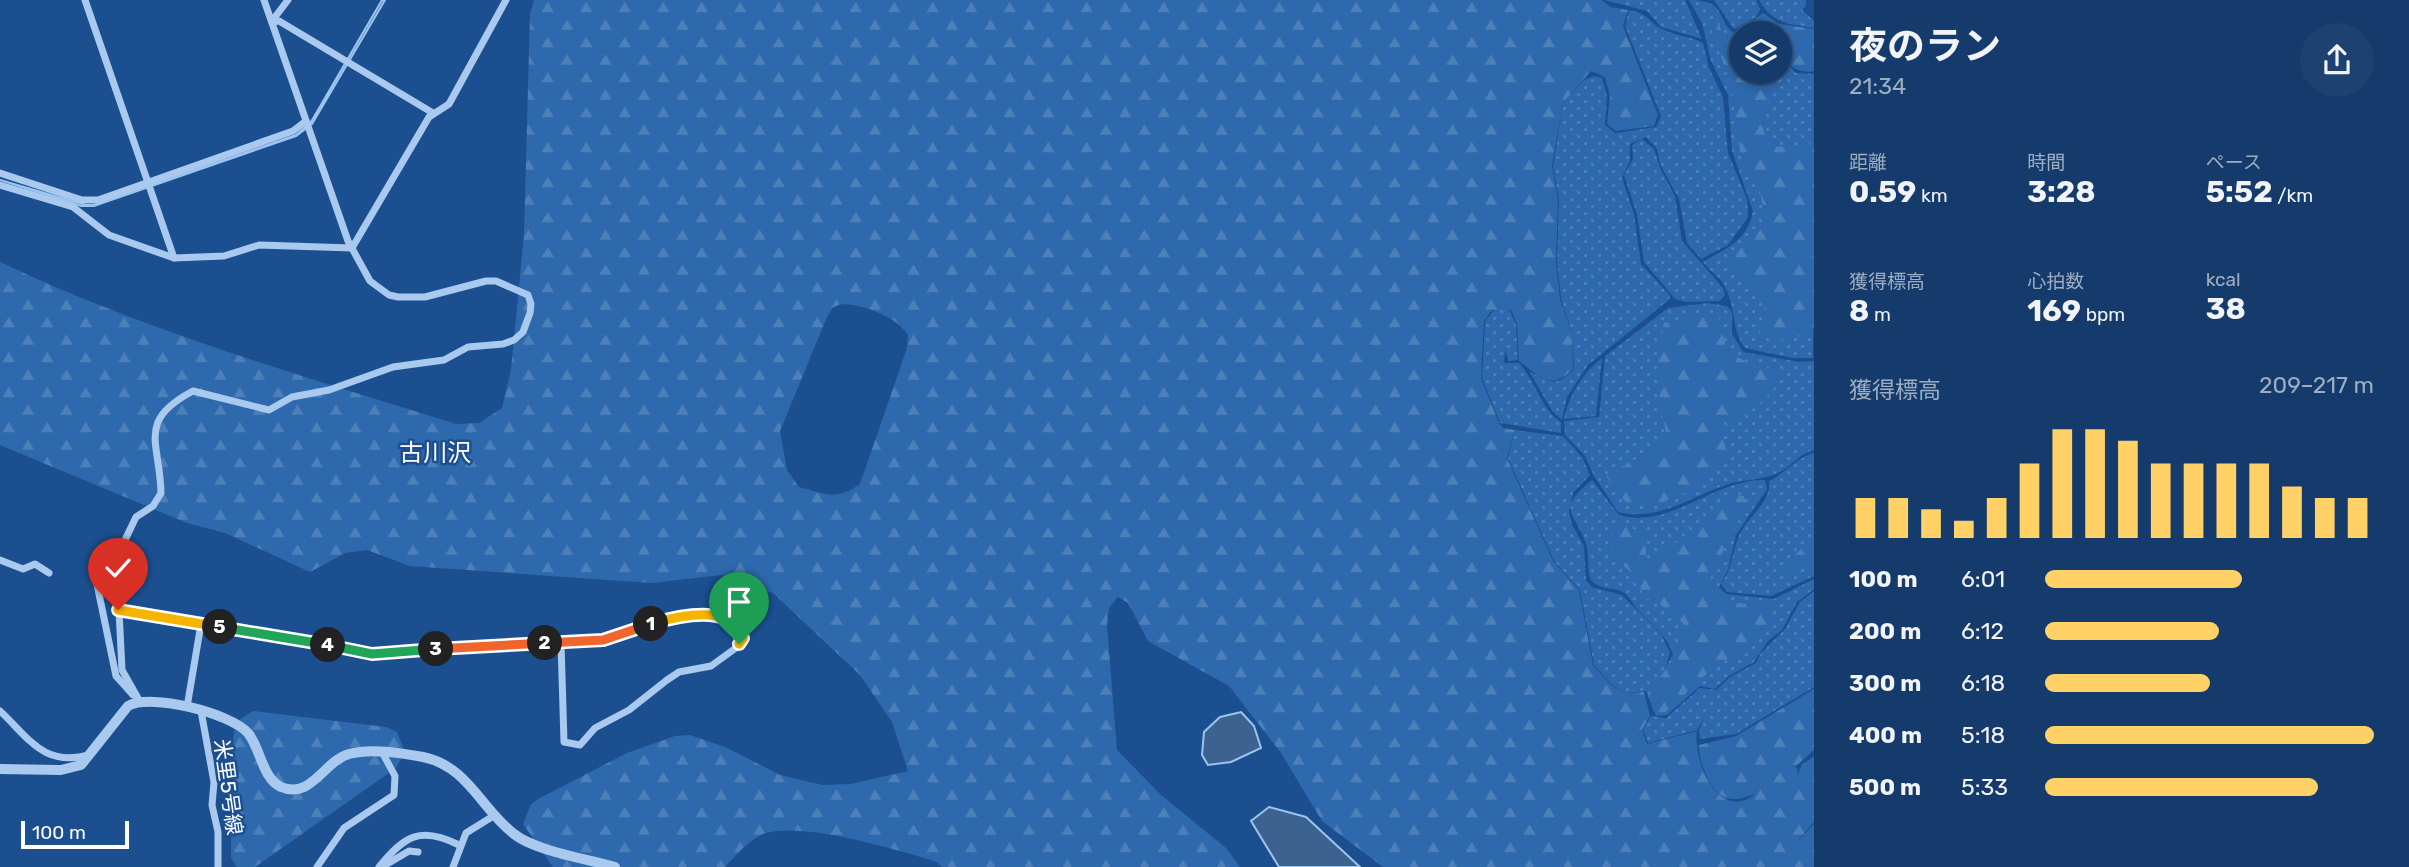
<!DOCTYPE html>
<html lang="ja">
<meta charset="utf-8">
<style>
body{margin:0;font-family:Rubik,"Noto Sans JP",sans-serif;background:#1d4271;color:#f1f3f6;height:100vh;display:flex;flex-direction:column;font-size:26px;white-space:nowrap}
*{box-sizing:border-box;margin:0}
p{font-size:23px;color:#9dadc1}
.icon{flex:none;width:38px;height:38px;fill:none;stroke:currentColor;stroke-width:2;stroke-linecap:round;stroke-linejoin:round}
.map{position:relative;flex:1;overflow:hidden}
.details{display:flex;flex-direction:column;background:#143b6b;width:595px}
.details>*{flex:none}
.controls{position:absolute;left:1729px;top:21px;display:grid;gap:14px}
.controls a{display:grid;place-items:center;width:63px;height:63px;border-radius:50%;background:#143b6b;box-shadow:0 4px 10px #0003,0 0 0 2px #33557e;font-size:35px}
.scale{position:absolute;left:21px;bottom:18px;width:108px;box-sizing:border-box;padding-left:7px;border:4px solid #fff;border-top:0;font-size:19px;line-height:24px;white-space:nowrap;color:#fff;-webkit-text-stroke:5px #1b4f8f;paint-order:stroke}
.pin{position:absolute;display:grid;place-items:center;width:60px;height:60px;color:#fff;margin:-72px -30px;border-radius:50% 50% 50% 0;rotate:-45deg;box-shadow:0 0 7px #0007}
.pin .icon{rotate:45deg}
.km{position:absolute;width:35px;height:35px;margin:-18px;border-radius:50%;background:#222;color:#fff;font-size:19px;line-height:35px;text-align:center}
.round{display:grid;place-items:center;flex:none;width:74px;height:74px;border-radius:37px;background:#1d4271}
.head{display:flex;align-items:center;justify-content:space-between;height:119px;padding:0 35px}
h1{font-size:38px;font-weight:700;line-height:52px}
.stats{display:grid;grid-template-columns:repeat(3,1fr);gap:10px;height:119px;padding:7px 35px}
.stats div{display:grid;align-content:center}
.stats b{font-size:30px;font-weight:700}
.stats small{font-size:19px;font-weight:400}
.stats p{font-size:19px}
.chart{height:196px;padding:14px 35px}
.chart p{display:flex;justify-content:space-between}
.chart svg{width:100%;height:126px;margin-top:7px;stroke:#ffd166;stroke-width:6}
ul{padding:0 35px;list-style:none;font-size:23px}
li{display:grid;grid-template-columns:112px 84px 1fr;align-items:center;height:52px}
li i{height:18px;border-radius:9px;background:#ffd166}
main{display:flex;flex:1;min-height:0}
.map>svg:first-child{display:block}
.grass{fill:url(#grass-dots)}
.forest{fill:url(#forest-firs);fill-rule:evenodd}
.water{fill:#3c6290;stroke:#9cc4f0;stroke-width:2}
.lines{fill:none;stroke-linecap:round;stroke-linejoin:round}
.minor{stroke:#a9c9ee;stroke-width:7}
.tertiary{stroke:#a9c9ee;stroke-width:10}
.split-1-casing{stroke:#fff;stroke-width:14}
.split-2-casing{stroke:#fff;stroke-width:14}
.split-3-casing{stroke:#fff;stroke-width:14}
.split-4-casing{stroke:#fff;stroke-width:14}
.split-5-casing{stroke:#fff;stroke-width:14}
.split-6-casing{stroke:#fff;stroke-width:14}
.split-1{stroke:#f5b400;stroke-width:9}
.split-2{stroke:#f0652b;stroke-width:9}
.split-3{stroke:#f0652b;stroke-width:9}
.split-4{stroke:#22a559;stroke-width:9}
.split-5{stroke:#22a559;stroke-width:9}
.split-6{stroke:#f5b400;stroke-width:9}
.labels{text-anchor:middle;stroke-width:5;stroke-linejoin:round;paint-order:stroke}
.street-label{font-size:21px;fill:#fff;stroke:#1b4f8f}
.quarter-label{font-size:24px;fill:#fff;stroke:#1b4f8f}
</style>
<main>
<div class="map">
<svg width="1814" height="867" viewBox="0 0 1814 867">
<defs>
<pattern id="grass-dots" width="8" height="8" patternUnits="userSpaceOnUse" patternTransform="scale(1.75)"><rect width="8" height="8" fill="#2e69ad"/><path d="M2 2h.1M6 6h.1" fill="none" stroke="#4d80b9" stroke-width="1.8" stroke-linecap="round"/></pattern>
<pattern id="forest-firs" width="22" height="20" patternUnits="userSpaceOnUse" patternTransform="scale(1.75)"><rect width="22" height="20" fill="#2e69ad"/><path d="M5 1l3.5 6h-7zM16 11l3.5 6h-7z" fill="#4d80b9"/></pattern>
</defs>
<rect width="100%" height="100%" fill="#1b4f8f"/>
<g class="grass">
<path d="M1604 0H1685L1702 39 1661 27 1647 11Z"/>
<path d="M1689 0C1732 0 1713 25 1741 37V72H1780V56L1796 73 1814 74 1813 358H1792L1745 348C1732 332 1736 308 1725 287 1720 276 1709 271 1703 262 1726 248 1747 242 1753 211L1732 151 1728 95 1711 61 1702 23Z"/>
<path d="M1714 0H1756L1760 9 1756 17 1734 29Z"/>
<path d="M1759 0H1806V6L1802 10 1814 21V28C1787 24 1772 23 1759 0Z"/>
<path d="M1629 10C1651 14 1648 23 1664 30 1677 36 1690 36 1703 43L1709 68 1723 97 1728 153 1747 199 1748 217 1728 245 1701 259 1687 243 1679 199 1660 164 1657 149 1646 137 1630 144V161L1622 178 1634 214 1641 264 1669 294 1670 299 1588 365 1567 397 1562 420 1552 411 1529 371C1551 383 1555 388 1574 369L1572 333 1561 298 1557 263 1559 199 1553 167 1563 103 1584 80 1594 76 1602 78 1607 96 1605 125 1615 133 1656 127 1661 116 1625 26Z"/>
<path d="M1642 139 1654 149 1661 170 1675 196 1682 241 1723 288 1725 295 1720 301 1685 302 1675 299 1644 262 1637 215 1624 175 1633 159 1632 145Z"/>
<path d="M1708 303 1727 306 1732 312V334L1743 352 1799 362 1814 361V450C1799 454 1792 466 1778 473 1763 480 1743 479 1726 485 1690 497 1658 522 1618 512L1594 476 1585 456 1565 435 1564 421 1599 417 1605 356 1668 308Z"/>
<path d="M1504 309 1510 311 1516 324 1518 360 1509 361 1505 351 1504 363H1519C1535 380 1542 411 1561 422V433L1500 423 1482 378 1485 321 1493 311Z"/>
<path d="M1602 358 1596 416 1564 419C1568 397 1583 372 1602 358Z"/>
<path d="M1515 430 1563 436 1582 457 1590 475 1573 493 1569 511 1572 525 1584 546 1586 580 1592 587 1622 595 1661 634 1670 653 1666 667 1673 654C1666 634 1652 626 1639 611 1633 605 1629 595 1621 591 1610 587 1598 589 1591 580 1586 567 1590 553 1585 541 1572 509 1557 509 1592 480L1619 515C1670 530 1713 479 1765 480L1767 489 1736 535 1728 569 1719 587 1726 594 1774 599 1814 579V589L1797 602 1782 630 1768 641 1754 662 1729 676 1715 689 1700 686 1667 715 1656 716 1646 691 1625 693 1612 685 1594 665 1580 590 1554 561 1508 458Z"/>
<path d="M1814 453V576L1771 596 1727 592 1721 584C1732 568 1732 555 1738 538 1745 518 1772 503 1769 481 1786 473 1797 457 1814 453Z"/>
<path d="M1814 591V687L1736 734 1700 739 1699 730 1704 718 1697 730 1648 743 1643 730 1651 716 1666 718 1700 688 1716 690 1730 677 1756 663 1761 653 1785 629 1800 602Z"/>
</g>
<g class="forest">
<path d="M534 0H1601L1611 7 1628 10 1623 26 1658 115 1654 126 1616 131 1607 124 1610 96 1605 77 1591 71 1563 103 1552 166 1558 199 1556 263 1560 299 1572 333 1573 369C1550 392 1541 377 1519 361L1517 324 1511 310H1492L1484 321 1481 378 1499 423 1503 428 1515 430 1507 458 1553 561 1579 590 1593 665 1611 685 1625 693 1644 692 1650 716 1642 730 1647 744 1697 731C1692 759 1719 824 1755 794 1747 797 1736 801 1727 798 1711 794 1698 760 1699 745L1736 736 1814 689V750L1795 767 1798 769 1797 776 1802 765 1814 756V822L1792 847 1814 824V867H1383L1322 821 1281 753 1229 686 1148 641 1128 603 1118 597 1109 608 1107 625 1117 750 1161 795 1226 848 1240 867H942L937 862C898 850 806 822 766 833 752 837 735 856 725 867H553L523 824 531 804 540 798 627 753 675 736 690 735 725 747 780 775 823 785 851 784 908 771 892 722 860 675 773 593 721 575 652 583 410 566 367 550 345 553 310 572 225 533 187 523 0 445V262C145 331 303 376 456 424L479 423 502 408 511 370 524 234 530 14ZM841 304C863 304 897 317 908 335L907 348 860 484C836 501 826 494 799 487L787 470 780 431 827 317 832 308Z"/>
<path d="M1763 13 1779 24 1814 29V71C1789 75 1780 55 1780 33L1737 32Z"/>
<path d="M1715 20 1724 34 1741 48V72H1751L1764 79 1768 72H1780V68L1783 78C1767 107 1753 113 1770 146L1798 148 1814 141V327L1797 337 1773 342 1760 333 1765 309 1762 293 1728 272 1727 264 1766 220 1760 192 1742 164 1731 85 1709 24Z"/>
<path d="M1718 314 1727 351 1757 368 1776 367 1788 372C1770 393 1752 418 1723 422L1721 428 1728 457C1706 487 1667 508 1628 505L1606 476 1660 445 1666 432 1660 408 1658 355 1664 323 1696 315Z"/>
<path d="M1732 494 1744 496 1747 508C1734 524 1728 538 1721 557 1718 563 1713 570 1711 577 1704 609 1756 604 1774 603L1772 624 1755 635 1743 653 1716 665 1661 716 1653 711 1648 692 1674 660 1683 623 1661 605 1644 597 1636 576 1616 560 1611 544 1616 521 1633 529H1643L1647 560C1682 546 1701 515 1732 494Z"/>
<path d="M1814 540V565L1786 574C1788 556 1801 550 1814 540Z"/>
<path d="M253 711 386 727 397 732 405 752 396 768 255 867H237L231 858V846L233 739 236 722Z"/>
</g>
<g class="water">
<path d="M382 0H385L312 124 296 136 94 206H81L0 180 86 205H94L296 135 311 122Z"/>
<path d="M1241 712 1254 726 1261 748 1231 762 1208 765 1202 755 1204 732 1220 717Z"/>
<path d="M1269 807 1306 817 1360 867H1279L1251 821Z"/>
</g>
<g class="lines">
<g class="minor">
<path d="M85 0 174 258"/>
<path d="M272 21 288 0"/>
<path d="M272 22 279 21 433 113"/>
<path d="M0 173 82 200H98L293 131 306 121"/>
<path d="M0 185 73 207 109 235 174 258 224 256 259 245 352 248"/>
<path d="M352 248 429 117 449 104 506 0"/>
<path d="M0 560 23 569 35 564 49 573"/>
<path d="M93 565 116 676 133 695"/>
<path d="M118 610 372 654 603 640 665 620 702 615 725 618 737 625 743 638 740 645 711 666 679 672 667 680 629 710 595 728 580 745 564 742 561 643"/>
<path d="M139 700 122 670 117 571 125 540 136 517 153 506 161 493C160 442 136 421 193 391L269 410 292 397 329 390 393 367 444 360 468 347 503 344 514 340 523 332 530 313 531 304 528 295 496 281H486L425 297H398L389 295 370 281 348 241 264 0"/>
<path d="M187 707 201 624"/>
<path d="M0 711C29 738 43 767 89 755"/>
<path d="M201 711 214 782 212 805 218 832V867"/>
<path d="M317 867 344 828 394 795 395 776 382 752"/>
<path d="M379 867C405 835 421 826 459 845"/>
<path d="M382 867 409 851 418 852"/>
<path d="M453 867 466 833 495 815"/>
</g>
<path class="tertiary" d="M0 769 61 770 81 765 128 706C151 693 230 713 248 733 261 749 262 778 281 787 311 800 324 761 349 754 371 748 401 753 423 757 469 767 480 808 514 834 535 851 588 859 615 867"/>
</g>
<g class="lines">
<defs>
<path id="split-1" d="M651 624C678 616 732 603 743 638L739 644"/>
<path id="split-2" d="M545 643 603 640 651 624"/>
<path id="split-3" d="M436 649 545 643"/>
<path id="split-4" d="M328 645 372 654 436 649"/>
<path id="split-5" d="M220 627 328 645"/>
<path id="split-6" d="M118 610 220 627"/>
</defs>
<use href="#split-1" class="split-1-casing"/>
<use href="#split-2" class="split-2-casing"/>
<use href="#split-3" class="split-3-casing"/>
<use href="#split-4" class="split-4-casing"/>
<use href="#split-5" class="split-5-casing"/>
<use href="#split-6" class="split-6-casing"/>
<use href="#split-1" class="split-1"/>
<use href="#split-2" class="split-2"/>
<use href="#split-3" class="split-3"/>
<use href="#split-4" class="split-4"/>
<use href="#split-5" class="split-5"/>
<use href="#split-6" class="split-6"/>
</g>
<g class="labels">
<g class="street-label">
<text transform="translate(228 787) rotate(82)" y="7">米里5号線</text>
</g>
<g class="quarter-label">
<text x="435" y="461">古川沢</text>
</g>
</g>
</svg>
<div class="controls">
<a><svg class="icon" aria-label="layers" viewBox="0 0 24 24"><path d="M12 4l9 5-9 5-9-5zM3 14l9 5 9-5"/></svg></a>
</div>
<div class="scale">100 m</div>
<div class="pin" style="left:739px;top:644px;background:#1e9e55"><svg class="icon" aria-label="arrive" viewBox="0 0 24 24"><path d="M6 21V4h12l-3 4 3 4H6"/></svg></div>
<div class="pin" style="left:118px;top:610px;background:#d93025"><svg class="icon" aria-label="check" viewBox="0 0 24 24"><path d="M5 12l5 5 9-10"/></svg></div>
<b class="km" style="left:651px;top:624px">1</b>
<b class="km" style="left:545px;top:643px">2</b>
<b class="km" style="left:436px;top:649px">3</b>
<b class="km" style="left:328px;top:645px">4</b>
<b class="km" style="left:220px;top:627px">5</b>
</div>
<section class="details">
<div class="head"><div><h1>夜のラン</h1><p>21:34</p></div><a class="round"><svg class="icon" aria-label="share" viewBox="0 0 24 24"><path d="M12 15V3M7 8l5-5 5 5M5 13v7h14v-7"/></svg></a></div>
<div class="stats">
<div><p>距離</p><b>0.59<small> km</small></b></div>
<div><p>時間</p><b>3:28</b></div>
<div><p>ペース</p><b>5:52<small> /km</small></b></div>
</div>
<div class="stats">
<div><p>獲得標高</p><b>8<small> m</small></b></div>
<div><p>心拍数</p><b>169<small> bpm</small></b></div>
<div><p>kcal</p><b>38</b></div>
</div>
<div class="chart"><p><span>獲得標高</span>209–217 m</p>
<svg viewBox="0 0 160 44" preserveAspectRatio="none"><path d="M5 44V30M15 44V30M25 44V34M35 44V38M45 44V30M55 44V18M65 44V6M75 44V6M85 44V10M95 44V18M105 44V18M115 44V18M125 44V18M135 44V26M145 44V30M155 44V30"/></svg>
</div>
<ul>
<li><b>100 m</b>6:01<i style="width:60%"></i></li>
<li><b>200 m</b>6:12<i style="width:53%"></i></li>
<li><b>300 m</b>6:18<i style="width:50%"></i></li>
<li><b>400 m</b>5:18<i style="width:100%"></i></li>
<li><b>500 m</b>5:33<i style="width:83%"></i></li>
</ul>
</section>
</main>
